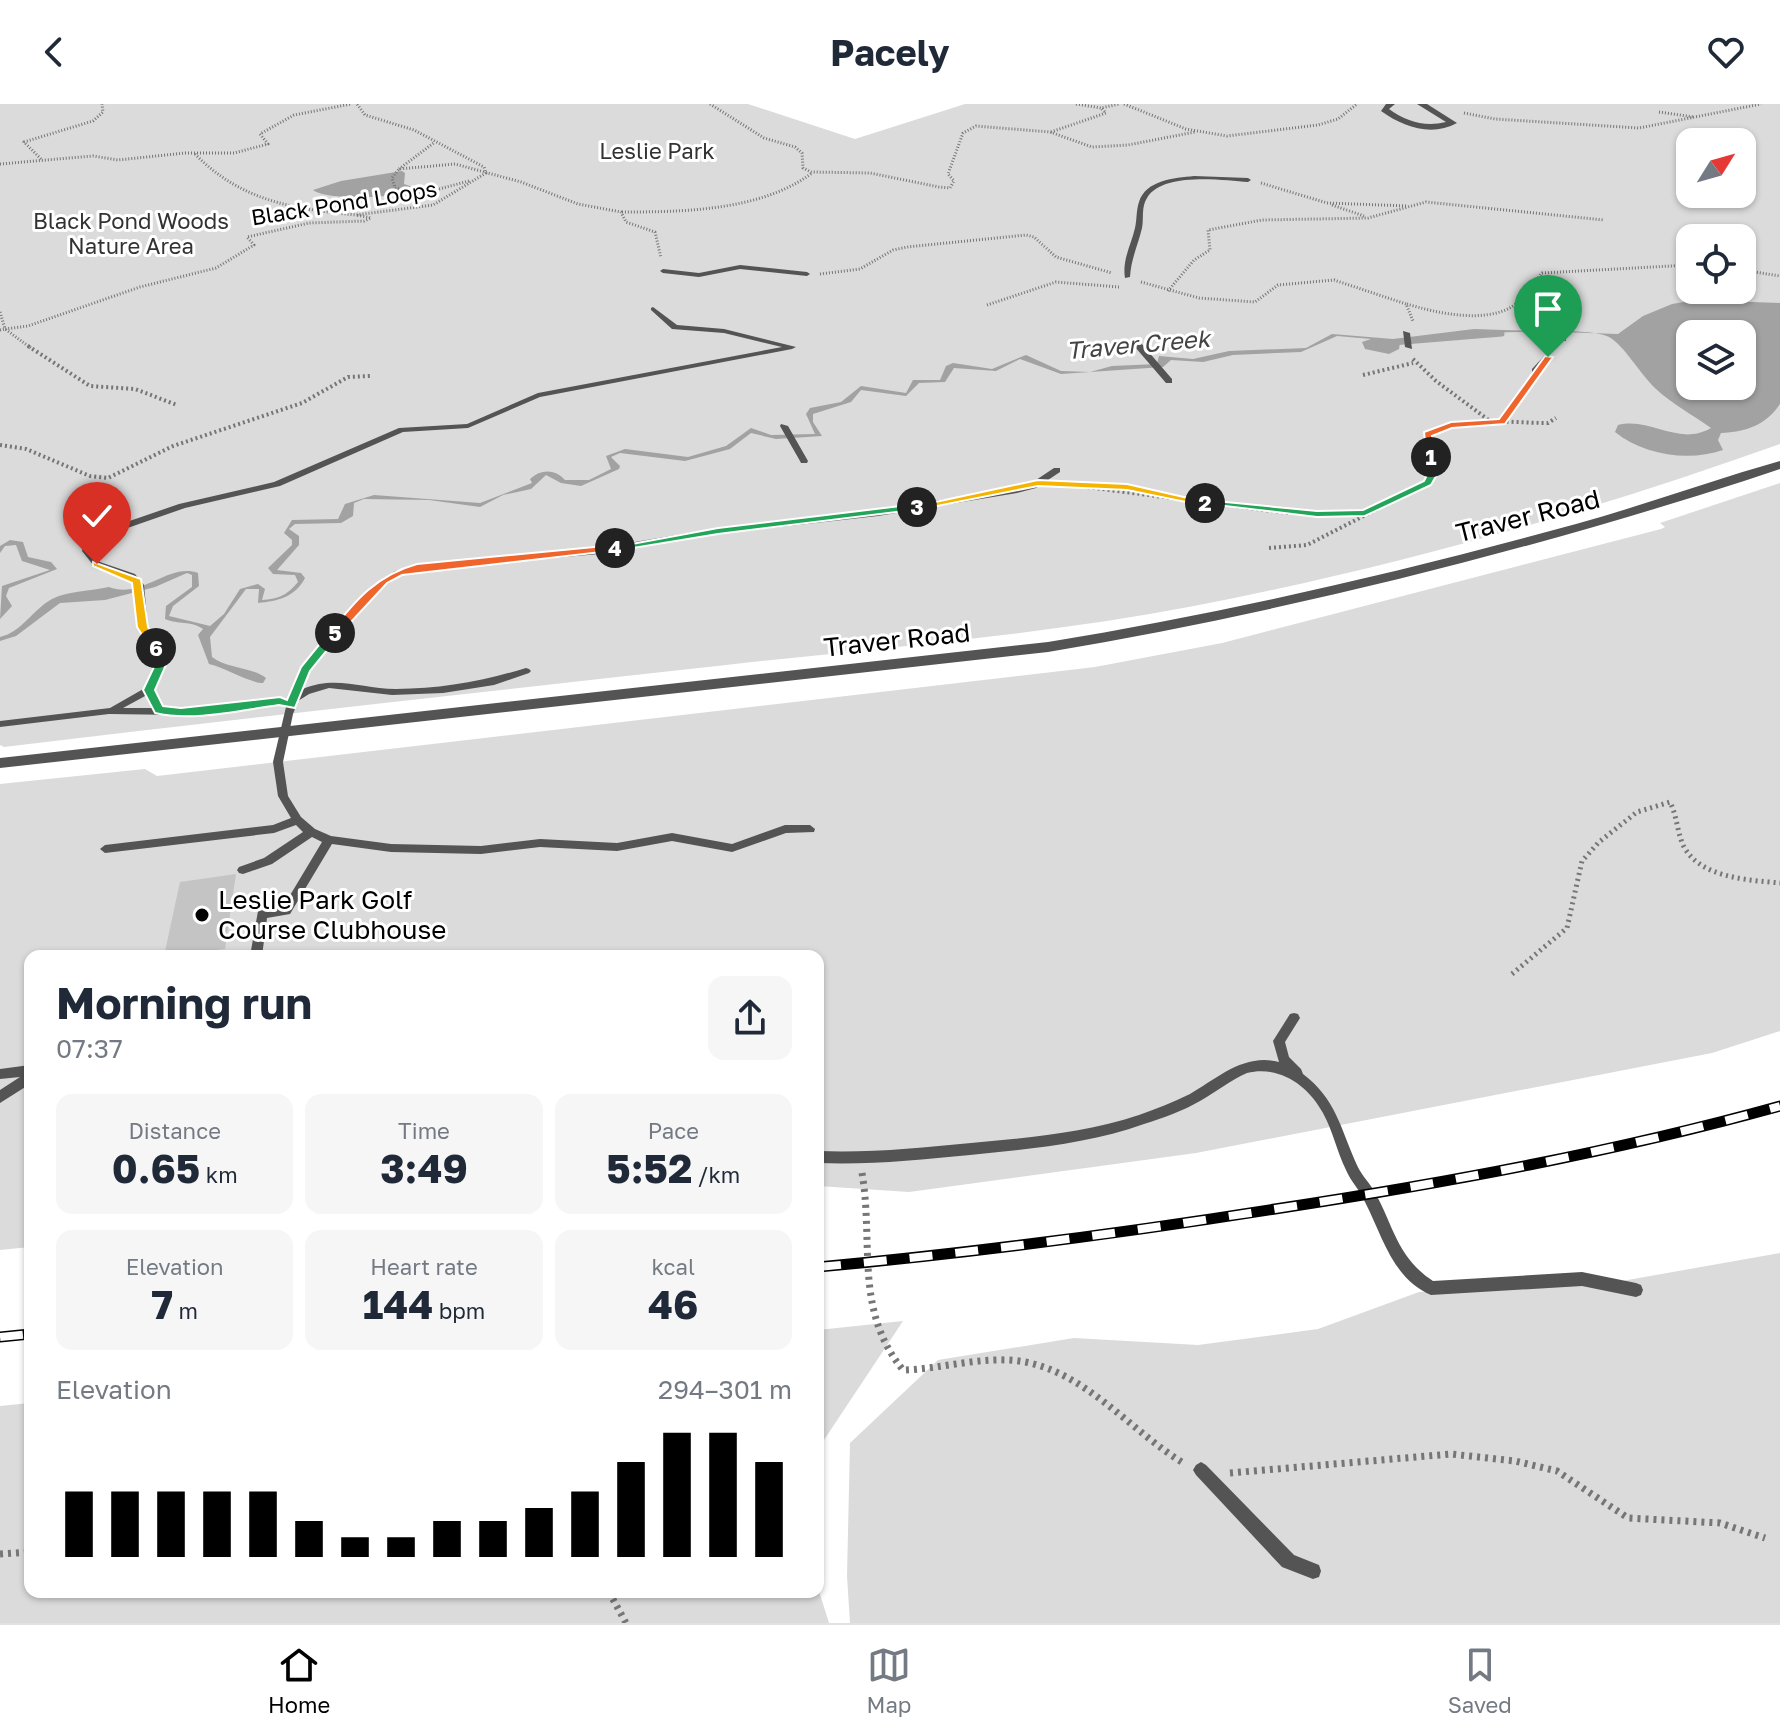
<!DOCTYPE html>
<meta charset="utf-8">
<style>
body{margin:0;font-family:"Golos Text",sans-serif;background:#f6f6f7;color:#1f2937;height:100vh;display:flex;flex-direction:column;font-size:30px;white-space:nowrap}
*{box-sizing:border-box;margin:0}
p{font-size:26px;color:#747a83}
.icon{flex:none;width:44px;height:44px;fill:none;stroke:currentColor;stroke-width:2;stroke-linecap:round;stroke-linejoin:round}
.map{position:relative;flex:1;overflow:hidden}
.drawer{position:absolute;left:24px;top:846px;width:800px;height:648px;display:flex;flex-direction:column;background:#fff;border-radius:16px;box-shadow:0 2px 6px #0004}
.drawer>*{flex:none}
.needle{width:52px;rotate:53deg}
.buttons{position:absolute;left:1676px;top:24px;display:grid;gap:16px}
.buttons a{display:grid;place-items:center;width:80px;height:80px;border-radius:16px;background:#fff;box-shadow:0 2px 6px #0004;font-size:40px}
.pin{position:absolute;display:grid;place-items:center;width:68px;height:68px;color:#fff;margin:-82px -34px;border-radius:50% 50% 50% 0;rotate:-45deg;box-shadow:0 0 8px #0007}
.pin .icon{rotate:45deg}
.km{position:absolute;width:40px;height:40px;margin:-20px;border-radius:50%;background:#222;color:#fff;font-size:22px;line-height:40px;text-align:center}
.round{display:grid;place-items:center;flex:none;width:84px;height:84px;border-radius:16px;background:#f6f6f7}
.head{display:flex;align-items:center;justify-content:space-between;height:136px;padding:0 32px}
h1{font-size:44px;font-weight:700;line-height:60px}
.metrics{display:grid;grid-template-columns:repeat(3,1fr);gap:12px;height:136px;padding:8px 32px}
.metrics div{display:grid;align-content:center;border-radius:16px;background:#f6f6f7;text-align:center}
.metrics b{font-size:40px;font-weight:700}
.metrics small{font-size:22px;font-weight:400}
.metrics p{font-size:22px}
.chart{height:224px;padding:16px 32px}
.chart p{display:flex;justify-content:space-between}
.chart svg{width:100%;height:144px;margin-top:8px;stroke:#000;stroke-width:6}
header{display:flex;justify-content:space-between;align-items:center;height:104px;padding:0 32px;background:#fff;font-size:36px;font-weight:700}
.tabs{display:flex;justify-content:space-around;align-items:center;height:112px;border-top:2px solid #e0e1e3;background:#fff;font-size:22px;color:#747a83}
.tabs a{display:grid;justify-items:center;gap:4px}
.tabs .selected{color:#000}
.map>svg:first-child{display:block}
.green{fill:#dbdbdb;fill-rule:evenodd}
.water{fill:#a2a2a2;fill-rule:evenodd}
.lines{fill:none;stroke-linecap:round;stroke-linejoin:round}
.stream{stroke:#a2a2a2;stroke-width:5}
.building{fill:#c4c4c4}
.path-far3{stroke:#767676;stroke-width:3;stroke-dasharray:1 2;stroke-linecap:butt}
.path-far2{stroke:#767676;stroke-width:4;stroke-dasharray:2 3;stroke-linecap:butt}
.path-far1{stroke:#767676;stroke-width:5;stroke-dasharray:2 4;stroke-linecap:butt}
.path{stroke:#767676;stroke-width:7;stroke-dasharray:3 5;stroke-linecap:butt}
.lane{fill:#545454;fill-rule:evenodd}
.street{fill:#545454;fill-rule:evenodd}
.rail-casing{stroke:#000;stroke-width:11}
.rail{stroke:#fff;stroke-width:8;stroke-dasharray:23;stroke-linecap:butt}
.split-1{fill:#f0652b;stroke:#fff;stroke-width:2}
.split-2{fill:#22a559;stroke:#fff;stroke-width:2}
.split-3{fill:#f5b400;stroke:#fff;stroke-width:2}
.split-4{fill:#22a559;stroke:#fff;stroke-width:2}
.split-5{fill:#f0652b;stroke:#fff;stroke-width:2}
.split-6{fill:#22a559;stroke:#fff;stroke-width:2}
.split-7{fill:#f5b400;stroke:#fff;stroke-width:2}
.poi-dot{fill:#000;stroke:#fff;stroke-width:3}
.labels{text-anchor:middle;stroke-width:6;stroke-linejoin:round;paint-order:stroke}
.far-park-label{font-size:22px;fill:#323232;stroke:#fff}
.far-street-label{font-size:22px;fill:#000;stroke:#fff}
.far-water-label{font-size:24px;font-style:italic;fill:#434343;stroke:#fff}
.street-label{font-size:26px;fill:#000;stroke:#fff}
.poi-label{font-size:26px;fill:#000;stroke:#fff;text-anchor:start}
</style>
<header><svg class="icon" aria-label="back" viewBox="0 0 24 24"><path d="M15 5l-7 7 7 7"/></svg>Pacely<svg class="icon" aria-label="heart" viewBox="0 0 24 24"><path d="M12 20l-8-8c-3-5 5-10 8-4 3-6 11-1 8 4z"/></svg></header>
<div class="map">
<svg width="1780" height="1519" viewBox="0 0 1780 1519">
<rect width="100%" height="100%" fill="#fff"/>
<g class="green">
<path d="M0 0H748L855 35 965 0H1780V340C1590 408 1392 464 1194 502 1042 531 888 543 735 560 491 587 247 614 4 643L0 641ZM1690 38H1742V90H1690ZM1690 134H1742V186H1690ZM1690 230H1742V282H1690Z"/>
<path d="M1780 379V927L1712 949 1196 1049 909 1088 818 1082V852H30V1143L0 1146V680L145 665 157 672 1095 563 1222 539 1661 425 1665 423 1660 419Z"/>
<path d="M1780 1149V1519H850L847 1472 850 1339 938 1256 1074 1234 1198 1241 1318 1225 1419 1188 1622 1177Z"/>
<path d="M903 1217 818 1345V1226Z"/>
<path d="M30 1299V1488H818V1484L829 1519H0V1302Z"/>
</g>
<g class="water">
<path d="M402 67 405 69 404 80 422 86C403 93 328 98 313 86L341 77Z"/>
<path d="M1696 196 1780 199V300C1766 321 1746 328 1721 329L1718 336 1723 346C1689 358 1643 351 1615 328L1618 321C1652 313 1678 343 1711 324 1693 311 1672 300 1656 285 1640 270 1624 241 1609 233 1583 219 1435 233 1400 238L1399 245 1389 250 1365 245 1362 238 1371 235 1337 232 1301 248 1233 251 1203 258 1171 256 1163 263 1061 270 1020 255 996 267 954 264 945 278 919 279 906 292 861 286 851 298 813 310V318L822 332 776 335 751 329 730 345 685 357 620 349 611 353 620 362 619 365 581 382 561 379 546 371 531 385 503 391 480 403 429 396 364 395 354 399 353 412 341 419 295 420 289 425 299 432V441L277 466 301 469 305 474C295 493 278 497 258 499L259 485H246L210 533 212 553C228 565 252 563 266 574L263 579C250 579 226 564 209 560L198 531 203 525C190 516 179 521 165 515L166 502 192 483V471L187 469 155 483 105 496 60 499 16 532 0 537V533C22 528 32 506 52 495 68 487 91 487 109 483 141 496 169 458 198 469L199 482 173 502 169 512 210 522 224 510 240 485 258 480 265 485 262 496C279 495 287 491 298 478L295 471 273 470 268 464 292 441V436L284 429 292 416 338 415 345 400 374 391 480 399 532 379 530 375C541 365 555 365 565 376H589L611 365 606 352 625 345 688 353 726 342 751 324 771 331 815 330 806 310 810 304 841 298 861 282 906 289 913 276H940L946 262 953 259 992 265 1026 251 1061 267 1090 268 1112 262 1157 260 1159 252 1193 255 1229 247 1306 244 1332 230 1393 235 1474 225 1618 230 1643 212 1672 200ZM1690 230H1742V282H1690Z"/>
<path d="M10 436 23 438 28 453 51 458 57 465 9 484 6 492 12 502 0 515 2 482 50 466 22 457 16 441 5 442 0 449V442Z"/>
</g>
<g class="lines">
<path class="stream" d="M1392 239 1502 230"/>
</g>
<path class="building" d="M236 770 225 845 164 852 180 778Z"/>
<g class="lines">
<g class="path-far3">
<path d="M710 0 764 34 795 43 802 49 803 64 811 68 870 69 939 83 950 84 954 77 948 70 963 29 976 22 1050 28 1092 43 1128 41 1195 28"/>
<path d="M1076 0 1101 4 1119 0"/>
<path d="M1124 0 1186 25 1227 32 1318 21 1338 15 1357 0"/>
<path d="M1659 8 1694 13"/>
<path d="M1464 9 1495 15 1639 24 1761 0"/>
<path d="M1051 28 1106 9 1101 4"/>
<path d="M195 50C241 97 293 105 356 111"/>
<path d="M41 55 24 38 93 17 103 8 102 0"/>
<path d="M0 60 93 52 118 56 185 49H234L268 40 260 30 294 11 351 0"/>
<path d="M399 65 435 38"/>
<path d="M469 77 424 89 395 84 392 74 399 65 455 60 521 78 578 100 621 108 626 118 655 128 661 154"/>
<path d="M1261 79 1327 99 1408 102"/>
<path d="M1332 101 1364 112"/>
<path d="M622 108C683 108 761 107 812 69"/>
<path d="M1742 166 1780 172"/>
<path d="M820 170 860 165 893 146 907 143 1026 131 1034 133 1056 153 1112 169"/>
<path d="M1141 178 1199 194 1255 198 1278 181 1334 176 1406 200 1413 217"/>
<path d="M1168 187 1194 156 1210 146 1208 126 1262 116 1368 114 1426 98 1604 116"/>
<path d="M1521 196 1546 213"/>
<path d="M1407 200C1436 209 1485 220 1513 202 1525 194 1533 180 1542 169L1690 161"/>
<path d="M987 201 1056 178 1119 183"/>
<path d="M0 208 5 225 28 222 140 183 216 164 254 141 247 133 309 119 364 117 371 114 356 111 433 101 486 69 484 63 414 26 365 11 357 0"/>
<path d="M0 226 5 225 31 244"/>
</g>
<g class="path-far2">
<path d="M28 242 90 282 135 285 177 301"/>
<path d="M1413 255 1436 277 1490 317"/>
<path d="M1363 271 1413 259"/>
<path d="M1502 318 1528 278"/>
<path d="M0 341 26 345 90 372 108 374 173 342 302 299 348 273 370 272"/>
<path d="M1063 380 1288 409 1363 410"/>
<path d="M1269 444 1307 441 1428 379 1433 369 1428 330C1466 311 1507 319 1548 319L1556 314"/>
</g>
<path class="path-far1" d="M1512 870 1567 824 1582 757 1599 738 1637 708 1670 698C1677 712 1677 727 1683 741 1699 774 1748 776 1780 779"/>
<g class="path">
<path d="M862 1069C874 1140 854 1206 903 1266 941 1265 981 1252 1019 1257 1085 1266 1131 1328 1185 1360"/>
<path d="M1230 1369 1451 1350 1515 1357 1557 1367 1628 1414 1720 1419 1765 1434"/>
<path d="M0 1450 30 1448"/>
<path d="M609 1488 626 1519"/>
</g>
<g class="lane">
<path d="M1194 72 1248 74 1251 76 1248 78C1222 76 1162 68 1147 94 1141 103 1144 115 1142 124 1138 141 1131 155 1130 173L1125 174C1122 156 1131 141 1135 124 1137 116 1136 107 1139 98 1146 76 1174 74 1194 72Z"/>
<path d="M740 161 807 168 810 170 807 172 740 165 699 173 663 169 660 167 663 165 699 169Z"/>
<path d="M653 203 677 221 724 225 796 243 792 245 540 293 468 324 403 328 280 382 185 404 93 436 90 447 100 458 135 470 144 481 148 523 161 543 166 561 154 586 163 604 181 605 280 594 288 596 302 564 375 480 395 467 452 457 599 444 718 424 878 406 1017 384 1030 380 1054 364H1060V368L1036 384 1017 389 878 412 718 430 599 450 452 463 401 471 381 484 309 567 303 585C336 571 362 585 396 585 441 585 483 577 526 564L529 565 531 567 529 569 494 581 443 589 392 591 329 584 309 590 298 597 293 610 283 658 288 692 301 713 315 725 331 732 391 740 481 742 540 735 617 739 672 729 732 740 785 721H810L815 725 814 728 786 729 732 748 672 737 617 747 540 743 481 750 391 748 332 740 290 810 267 814 262 852H250L258 807 283 803 322 738 312 733 272 760 243 770 239 769 237 766 239 763 264 754 303 728 296 721 274 729 105 749 100 745 105 741 273 721 291 714 278 692 273 658 286 603 279 600 181 611 109 610 0 623V617L110 604 145 584 156 561 151 543 138 523 135 481 129 474 94 462 82 447 86 432 179 400 274 378 399 324 467 320 538 289 782 243 724 229 672 225 651 206V204ZM147 591 153 604H123Z"/>
<path d="M1556 220 1563 222 1566 237 1559 235Z"/>
<path d="M1403 227 1410 229 1412 245 1405 243Z"/>
<path d="M1135 239H1141L1172 275V279H1166L1135 243Z"/>
<path d="M1545 251 1552 253 1538 269H1532V265Z"/>
<path d="M781 320 788 322 808 357 807 359H801L800 357 780 322Z"/>
<path d="M1294 909 1298 910 1300 914 1285 938 1289 953 1301 965 1303 970C1336 995 1340 1023 1356 1059 1360 1069 1367 1076 1373 1085 1393 1119 1396 1153 1433 1177L1582 1168 1636 1179 1641 1181 1643 1186 1641 1191 1636 1193 1582 1182 1431 1191C1392 1174 1383 1133 1365 1098 1360 1086 1351 1078 1346 1066 1337 1048 1333 1027 1323 1009 1308 981 1279 961 1247 969 1231 976 1216 988 1200 997 1183 1007 1163 1014 1144 1020 1088 1040 1029 1045 970 1051 919 1056 869 1061 818 1059V1047C869 1049 920 1044 971 1039 1028 1034 1084 1029 1139 1011 1156 1005 1174 998 1190 990 1218 974 1244 949 1279 958L1273 937 1290 910Z"/>
<path d="M30 961V980L0 999V986L20 973 0 975V965Z"/>
<path d="M1201 1358 1206 1361 1294 1451 1319 1461 1321 1467 1319 1473 1313 1475 1282 1463 1196 1371 1193 1366 1196 1361Z"/>
</g>
<g class="street">
<path d="M1386 0H1395L1389 5C1407 18 1425 23 1446 18L1417 0H1427L1457 19C1432 33 1403 23 1381 7Z"/>
<path d="M1780 357V365L1744 377C1517 450 1283 508 1048 548L0 664V654L1048 538C1226 509 1402 468 1576 420 1645 401 1712 376 1780 357Z"/>
</g>
<defs>
<g id="rail">
<path d="M818 1163C971 1149 1123 1129 1275 1105 1445 1079 1614 1048 1780 1002"/>
<path d="M0 1233 30 1230"/>
</g>
</defs>
<use href="#rail" class="rail-casing"/>
<use href="#rail" class="rail"/>
</g>
<path class="split-1" d="M1545 252 1553 253 1505 320 1452 324 1432 332 1435 353 1427 355 1424 328 1451 318 1499 315Z"/>
<path class="split-2" d="M1431 350 1435 353 1438 369 1431 381 1365 412 1317 413 1200 399 1205 396 1317 407 1363 406 1424 377 1428 369 1426 353Z"/>
<path class="split-3" d="M1038 376 1127 380 1210 399 1205 402 1127 386 1038 382 917 406 912 403Z"/>
<path class="split-4" d="M917 400 921 405 718 430 615 447 610 444 718 424Z"/>
<path class="split-5" d="M615 441 619 446 402 471 387 479 339 531 330 529C355 496 377 471 417 460Z"/>
<path class="split-6" d="M331 526 341 529 310 567 295 604 279 601C240 606 194 618 155 609L143 586 155 561 151 544 156 540 162 544 166 561 155 586 163 602 181 604 280 593 287 596 301 563Z"/>
<path class="split-7" d="M93 458 141 475 148 523 160 547H152L137 523 132 479 93 462Z"/>
<circle class="poi-dot" cx="202" cy="811" r="8"/>
<g class="labels">
<g class="far-park-label">
<text x="657" y="55">Leslie Park</text>
<text x="131" y="125">Black Pond Woods<tspan x="131" dy="25">Nature Area</tspan></text>
</g>
<g class="far-street-label">
<text transform="translate(344 99) rotate(-9)" y="8">Black Pond Loops</text>
</g>
<g class="far-water-label">
<text transform="translate(1138 241) rotate(-5)" y="8">Traver Creek</text>
</g>
<g class="street-label">
<text transform="translate(1528 412) rotate(-14)" y="9">Traver Road</text>
<text transform="translate(897 536) rotate(-6)" y="9">Traver Road</text>
</g>
<g class="poi-label">
<text x="218" y="805">Leslie Park Golf<tspan x="218" dy="30">Course Clubhouse</tspan></text>
</g>
</g>
</svg>
<div class="buttons">
<a><svg class="needle" viewBox="-14 -14 28 28"><path d="M0-13l5 13h-10z" fill="#e53935"/><path d="M0 13l5-13h-10z" fill="#747a83"/></svg></a>
<a><svg class="icon" aria-label="locate" viewBox="0 0 24 24"><circle cx="12" cy="12" r="6"/><path d="M12 2v4M12 18v4M2 12h4M18 12h4"/></svg></a>
<a><svg class="icon" aria-label="layers" viewBox="0 0 24 24"><path d="M12 4l9 5-9 5-9-5zM3 14l9 5 9-5"/></svg></a>
</div>
<div class="pin" style="left:1548px;top:253px;background:#1e9e55"><svg class="icon" aria-label="arrive" viewBox="0 0 24 24"><path d="M6 21V4h12l-3 4 3 4H6"/></svg></div>
<div class="pin" style="left:97px;top:460px;background:#d93025"><svg class="icon" aria-label="check" viewBox="0 0 24 24"><path d="M5 12l5 5 9-10"/></svg></div>
<b class="km" style="left:1431px;top:353px">1</b>
<b class="km" style="left:1205px;top:399px">2</b>
<b class="km" style="left:917px;top:403px">3</b>
<b class="km" style="left:615px;top:444px">4</b>
<b class="km" style="left:335px;top:529px">5</b>
<b class="km" style="left:156px;top:544px">6</b>
<section class="drawer">
<div class="head"><div><h1>Morning run</h1><p>07:37</p></div><a class="round"><svg class="icon" aria-label="share" viewBox="0 0 24 24"><path d="M12 15V3M7 8l5-5 5 5M5 13v7h14v-7"/></svg></a></div>
<div class="metrics">
<div><p>Distance</p><b>0.65<small> km</small></b></div>
<div><p>Time</p><b>3:49</b></div>
<div><p>Pace</p><b>5:52<small> /km</small></b></div>
</div>
<div class="metrics">
<div><p>Elevation</p><b>7<small> m</small></b></div>
<div><p>Heart rate</p><b>144<small> bpm</small></b></div>
<div><p>kcal</p><b>46</b></div>
</div>
<div class="chart"><p><span>Elevation</span>294–301 m</p>
<svg viewBox="0 0 160 44" preserveAspectRatio="none"><path d="M5 44V24M15 44V24M25 44V24M35 44V24M45 44V24M55 44V33M65 44V38M75 44V38M85 44V33M95 44V33M105 44V29M115 44V24M125 44V15M135 44V6M145 44V6M155 44V15"/></svg>
</div>
</section>
</div>
<nav class="tabs">
<a class="selected"><svg class="icon" aria-label="home" viewBox="0 0 24 24"><path d="M3 11l9-7 9 7M6 9v11h12V9"/></svg>Home</a>
<a><svg class="icon" aria-label="map" viewBox="0 0 24 24"><path d="M3 6l6-2 6 2 6-2v14l-6 2-6-2-6 2zM9 4v14M15 6v14"/></svg>Map</a>
<a><svg class="icon" aria-label="saved" viewBox="0 0 24 24"><path d="M7 4h10v16l-5-4-5 4z"/></svg>Saved</a>
</nav>
